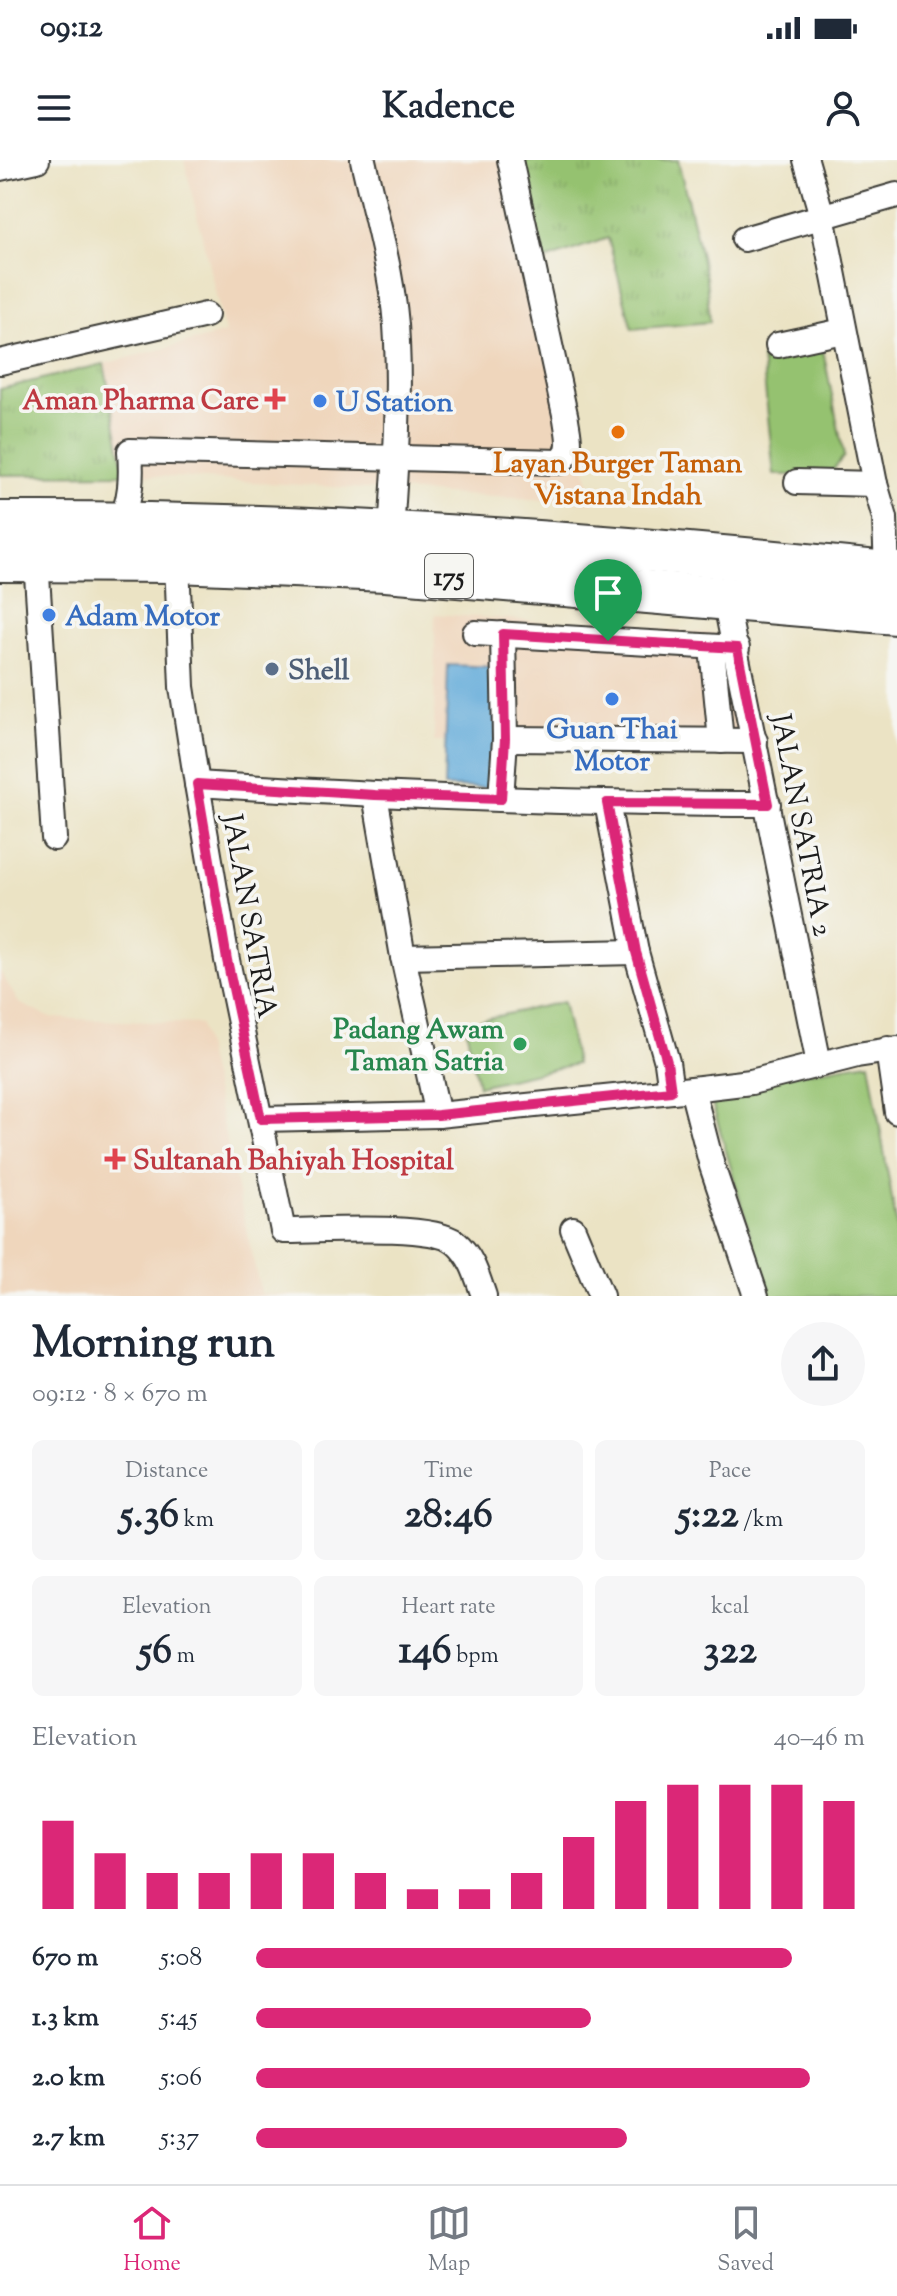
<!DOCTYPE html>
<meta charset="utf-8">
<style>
body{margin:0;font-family:"Sorts Mill Goudy",serif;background:#f6f6f7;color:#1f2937;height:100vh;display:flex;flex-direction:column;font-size:30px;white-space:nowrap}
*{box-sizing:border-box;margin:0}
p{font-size:26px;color:#747a83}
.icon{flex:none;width:44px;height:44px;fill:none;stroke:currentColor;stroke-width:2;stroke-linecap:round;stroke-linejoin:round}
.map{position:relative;height:1136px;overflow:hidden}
.sheet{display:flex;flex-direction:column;background:#fff;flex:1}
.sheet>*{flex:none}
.pin{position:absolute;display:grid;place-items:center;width:68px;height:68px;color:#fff;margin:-82px -34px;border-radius:50% 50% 50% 0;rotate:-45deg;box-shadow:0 0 8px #0007}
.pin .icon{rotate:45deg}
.round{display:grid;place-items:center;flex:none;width:84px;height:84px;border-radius:42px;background:#f6f6f7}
.headline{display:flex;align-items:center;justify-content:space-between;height:136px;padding:0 32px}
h1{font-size:44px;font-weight:700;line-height:60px}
.stats{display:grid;grid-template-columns:repeat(3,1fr);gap:12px;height:136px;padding:8px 32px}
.stats div{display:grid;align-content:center;border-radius:12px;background:#f6f6f7;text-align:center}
.stats b{font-size:40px;font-weight:700}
.stats small{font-size:22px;font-weight:400}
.stats p{font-size:22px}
.chart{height:224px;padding:16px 32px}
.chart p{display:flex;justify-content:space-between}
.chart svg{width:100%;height:144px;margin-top:8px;stroke:#db2777;stroke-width:6}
ul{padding:0 32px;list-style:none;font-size:26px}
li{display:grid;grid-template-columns:128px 96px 1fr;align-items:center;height:60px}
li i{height:20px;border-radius:10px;background:#db2777}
.status{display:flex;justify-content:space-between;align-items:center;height:56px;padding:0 40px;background:#fff;direction:ltr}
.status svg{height:22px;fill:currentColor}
header{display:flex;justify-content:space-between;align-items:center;height:104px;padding:0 32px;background:#fff;font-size:36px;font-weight:700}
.tab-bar{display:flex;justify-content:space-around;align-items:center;height:112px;border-top:2px solid #e0e1e3;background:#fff;font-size:22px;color:#747a83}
.tab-bar a{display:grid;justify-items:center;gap:4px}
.tab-bar .current{color:#db2777}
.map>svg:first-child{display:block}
.built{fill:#efd6bc}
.grass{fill:url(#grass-tufts);stroke:#586f46;stroke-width:2}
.park{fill:#95c270;stroke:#586f46;stroke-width:2}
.water{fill:#62aad9;stroke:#3f637a;stroke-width:2}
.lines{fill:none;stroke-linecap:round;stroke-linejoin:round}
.street-casing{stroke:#3b3a35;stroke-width:28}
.highway-casing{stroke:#3b3a35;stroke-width:46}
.street{stroke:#fff;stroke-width:24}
.highway{stroke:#fff;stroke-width:42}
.route-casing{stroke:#fff;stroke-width:16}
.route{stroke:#db2777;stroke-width:10}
.health-dot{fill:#e0444e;stroke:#f6f6f2;stroke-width:3}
.shop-dot{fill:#3f7fe0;stroke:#f6f6f2;stroke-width:3}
.food-dot{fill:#e8710a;stroke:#f6f6f2;stroke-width:3}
.service-dot{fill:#5c6f8a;stroke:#f6f6f2;stroke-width:3}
.leisure-dot{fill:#2e9e5b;stroke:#f6f6f2;stroke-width:3}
.labels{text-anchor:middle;stroke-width:7;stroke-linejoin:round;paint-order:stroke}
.shield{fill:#f6f6f2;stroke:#5d5d5c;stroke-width:2}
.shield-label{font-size:26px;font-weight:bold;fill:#1c1c1c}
.health-label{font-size:28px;font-weight:bold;fill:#be3a42;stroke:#f6f6f2;text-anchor:end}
.shop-label{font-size:28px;font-weight:bold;fill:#366cbe;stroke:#f6f6f2;text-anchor:start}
.food-label{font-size:28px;font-weight:bold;fill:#c56008;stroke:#f6f6f2}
.service-label{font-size:28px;font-weight:bold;fill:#4e5e75;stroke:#f6f6f2;text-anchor:start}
.street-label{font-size:28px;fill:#1c1c1c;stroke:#f6f6f2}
.leisure-label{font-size:28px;font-weight:bold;fill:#27864d;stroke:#f6f6f2;text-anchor:end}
</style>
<div class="status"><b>09:12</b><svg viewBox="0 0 49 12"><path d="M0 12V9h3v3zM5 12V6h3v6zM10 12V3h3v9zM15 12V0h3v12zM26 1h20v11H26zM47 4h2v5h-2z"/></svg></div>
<header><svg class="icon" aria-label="menu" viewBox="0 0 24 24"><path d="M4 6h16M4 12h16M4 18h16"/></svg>Kadence<svg class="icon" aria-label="person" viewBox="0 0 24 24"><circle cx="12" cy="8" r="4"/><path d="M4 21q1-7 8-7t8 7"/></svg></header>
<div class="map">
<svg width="897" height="1136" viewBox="0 0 897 1136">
<defs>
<pattern id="grass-tufts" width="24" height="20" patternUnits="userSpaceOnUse" patternTransform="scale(2)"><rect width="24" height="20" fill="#95c270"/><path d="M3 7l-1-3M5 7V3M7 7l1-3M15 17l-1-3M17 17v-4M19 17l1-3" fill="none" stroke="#80a660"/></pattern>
</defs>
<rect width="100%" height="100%" fill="#f6f6f2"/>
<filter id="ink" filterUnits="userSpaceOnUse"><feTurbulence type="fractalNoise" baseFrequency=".0125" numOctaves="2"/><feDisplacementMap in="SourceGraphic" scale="16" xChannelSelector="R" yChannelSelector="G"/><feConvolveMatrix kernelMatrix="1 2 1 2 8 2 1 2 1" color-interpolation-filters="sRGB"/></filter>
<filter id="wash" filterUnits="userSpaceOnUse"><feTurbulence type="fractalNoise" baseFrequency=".006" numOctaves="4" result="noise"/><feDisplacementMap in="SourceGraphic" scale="32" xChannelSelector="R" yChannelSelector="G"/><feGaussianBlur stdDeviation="1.8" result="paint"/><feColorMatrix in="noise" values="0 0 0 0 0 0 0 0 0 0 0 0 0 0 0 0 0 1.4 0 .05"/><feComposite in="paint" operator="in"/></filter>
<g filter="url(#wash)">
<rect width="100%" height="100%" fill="#ebe3c4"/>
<g class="built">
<path d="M184 0H520L593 343 125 314 104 204 225 173Z"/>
<path d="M435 454 734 475 759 583 434 582Z"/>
<path d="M0 811 19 843 51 858 200 864 261 1134 310 1136H0Z"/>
</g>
<g class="grass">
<path d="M520 0H678L706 118 710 162 632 169 608 78 542 101Z"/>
<path d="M104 204 125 314 0 315V229Z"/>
</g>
<g class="park">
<path d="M822 185 844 296 829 315H774L762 198Z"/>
<path d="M563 842 576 904 478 926 465 863Z"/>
<path d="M869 902 897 1068V1136H768L708 929Z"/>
</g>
<path class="water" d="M448 505 498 507 495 628 444 627Z"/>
</g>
<g filter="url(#ink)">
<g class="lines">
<defs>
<g id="street">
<path d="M363 0C376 59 395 121 397 182 400 245 395 310 391 373"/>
<path d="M806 0 822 56 875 324 885 358 887 413"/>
<path d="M0 8 37 0"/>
<path d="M744 79 897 35"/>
<path d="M778 185 843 171"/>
<path d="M0 202 206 155"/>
<path d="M797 322 875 324"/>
<path d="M120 364C131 339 132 318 130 291L560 302C574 291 568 274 566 259L510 0"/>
<path d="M36 400 54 678"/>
<path d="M177 401 182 527 197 624 227 800 283 1071C318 1071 430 1063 455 1082 472 1096 477 1116 484 1136"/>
<path d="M725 439 819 904"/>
<path d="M475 473 737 488"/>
<path d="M712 488 721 581"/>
<path d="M505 579 755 581"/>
<path d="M197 624C387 636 577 644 768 644"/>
<path d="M375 635 403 797 438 955"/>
<path d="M501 639 505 579 503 474"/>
<path d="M607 643 636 792 667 902 671 931"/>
<path d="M403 797 636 792"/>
<path d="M888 889 897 952"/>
<path d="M692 929 712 1006 756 1136"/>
<path d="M261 959 438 955 692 929 751 922 857 895 897 889"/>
<path d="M573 1069 601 1136"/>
</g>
<g id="highway">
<path d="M0 363C299 361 600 383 897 414"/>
<path d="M0 400 177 401 386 410 897 453"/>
</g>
</defs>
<use href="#street" class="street-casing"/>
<use href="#highway" class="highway-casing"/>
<use href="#street" class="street"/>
<use href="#highway" class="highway"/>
</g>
</g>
<g class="lines" filter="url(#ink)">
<defs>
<path id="route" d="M503 474 737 488 768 644 607 643 636 792 667 902 671 931 438 955 261 959 227 800 197 624 375 635 501 639 505 579Z"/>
</defs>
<use href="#route" class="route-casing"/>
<use href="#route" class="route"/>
</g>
<g class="health-dot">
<path d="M271 227h8v8h8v8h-8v8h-8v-8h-8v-8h8z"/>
<path d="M111 987h8v8h8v8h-8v8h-8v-8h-8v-8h8z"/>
</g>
<g class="shop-dot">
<circle cx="320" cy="241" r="8"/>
<circle cx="49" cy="455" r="8"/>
<circle cx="612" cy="539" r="8"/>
</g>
<circle class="food-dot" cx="618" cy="272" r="8"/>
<circle class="service-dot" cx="272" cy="509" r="8"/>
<circle class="leisure-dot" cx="520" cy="884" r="8"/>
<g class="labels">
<rect class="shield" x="425" y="394" width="48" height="44" rx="6"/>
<g class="shield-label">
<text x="449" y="425">175</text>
</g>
<g class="health-label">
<text x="259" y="249">Aman Pharma Care</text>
<text x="133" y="1009" text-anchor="start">Sultanah Bahiyah Hospital</text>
</g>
<g class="shop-label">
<text x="336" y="251">U Station</text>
<text x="65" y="465">Adam Motor</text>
<text x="612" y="578" text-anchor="middle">Guan Thai<tspan x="612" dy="32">Motor</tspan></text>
</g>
<g class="food-label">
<text x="618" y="312">Layan Burger Taman<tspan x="618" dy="32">Vistana Indah</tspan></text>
</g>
<g class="service-label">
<text x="288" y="519">Shell</text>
</g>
<g class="street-label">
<text transform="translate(803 665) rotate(79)" y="10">JALAN SATRIA 2</text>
<text transform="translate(251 756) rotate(80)" y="10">JALAN SATRIA</text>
</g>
<g class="leisure-label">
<text x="504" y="878">Padang Awam<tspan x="504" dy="32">Taman Satria</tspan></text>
</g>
</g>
</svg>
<div class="pin" style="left:608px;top:481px;background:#1e9e55"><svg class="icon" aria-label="arrive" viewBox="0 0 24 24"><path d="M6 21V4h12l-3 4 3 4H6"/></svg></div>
</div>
<section class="sheet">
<div class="headline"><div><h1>Morning run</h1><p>09:12 · 8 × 670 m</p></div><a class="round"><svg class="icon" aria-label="share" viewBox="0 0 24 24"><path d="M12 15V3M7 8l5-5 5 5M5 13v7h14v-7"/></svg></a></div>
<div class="stats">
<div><p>Distance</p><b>5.36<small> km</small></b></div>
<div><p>Time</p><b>28:46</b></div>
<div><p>Pace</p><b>5:22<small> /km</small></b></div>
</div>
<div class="stats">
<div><p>Elevation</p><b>56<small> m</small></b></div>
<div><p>Heart rate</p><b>146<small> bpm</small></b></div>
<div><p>kcal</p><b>322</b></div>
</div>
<div class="chart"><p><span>Elevation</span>40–46 m</p>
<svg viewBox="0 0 160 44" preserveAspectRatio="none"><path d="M5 44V17M15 44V27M25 44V33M35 44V33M45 44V27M55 44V27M65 44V33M75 44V38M85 44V38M95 44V33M105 44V22M115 44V11M125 44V6M135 44V6M145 44V6M155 44V11"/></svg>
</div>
<ul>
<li><b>670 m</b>5:08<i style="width:88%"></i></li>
<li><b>1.3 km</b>5:45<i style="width:55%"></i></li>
<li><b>2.0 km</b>5:06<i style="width:91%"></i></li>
<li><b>2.7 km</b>5:37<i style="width:61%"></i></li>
</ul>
</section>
<nav class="tab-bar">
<a class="current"><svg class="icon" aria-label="home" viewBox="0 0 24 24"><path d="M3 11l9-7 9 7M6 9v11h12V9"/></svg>Home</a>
<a><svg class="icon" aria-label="map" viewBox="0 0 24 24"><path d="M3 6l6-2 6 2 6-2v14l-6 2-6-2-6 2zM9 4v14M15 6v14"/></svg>Map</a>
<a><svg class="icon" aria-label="saved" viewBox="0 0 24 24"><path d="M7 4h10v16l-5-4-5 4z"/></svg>Saved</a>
</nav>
